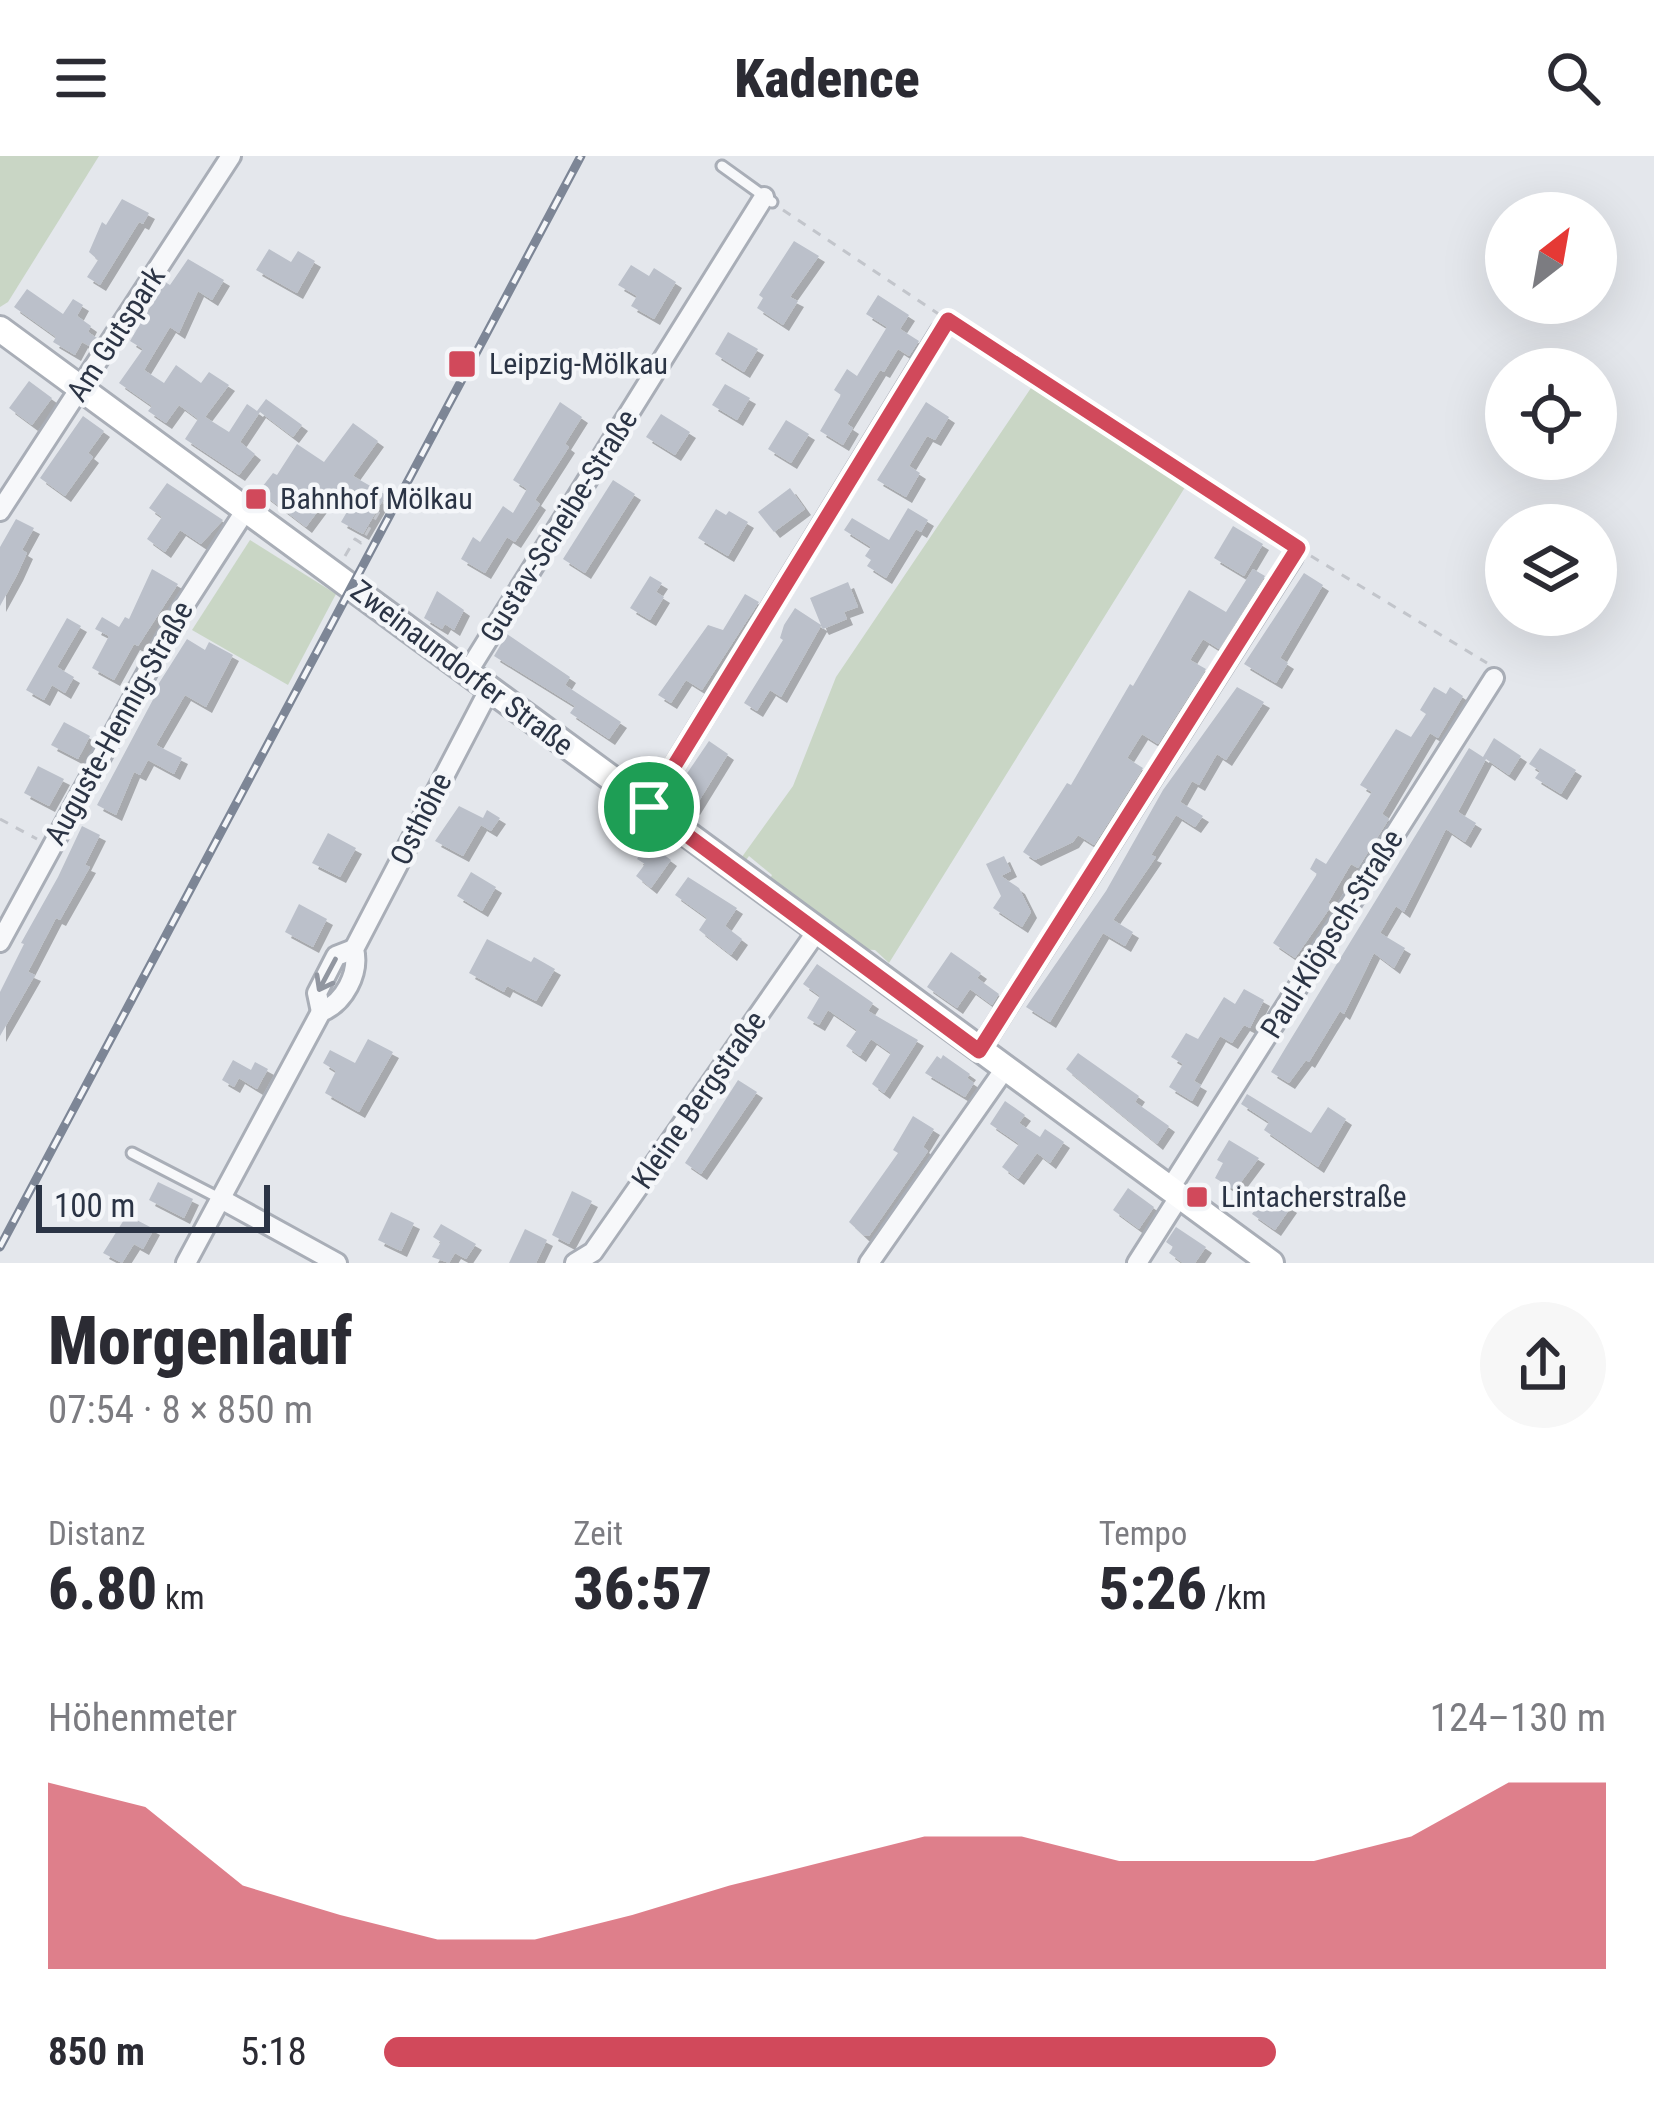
<!DOCTYPE html>
<html lang="de">
<meta charset="utf-8">
<style>
body{margin:0;font-family:"Roboto Condensed",sans-serif;background:#f7f7f7;color:#2b2b33;height:100vh;display:flex;flex-direction:column;font-size:45px;white-space:nowrap}
*{box-sizing:border-box;margin:0}
p{font-size:39px;color:#7c7c81}
.icon{flex:none;width:66px;height:66px;fill:none;stroke:currentColor;stroke-width:2;stroke-linecap:round;stroke-linejoin:round}
.map{position:relative;height:1107px;overflow:hidden}
.sheet{display:flex;flex-direction:column;background:#fff;flex:1}
.sheet>*{flex:none}
.needle{width:78px;rotate:31deg}
.buttons{position:absolute;left:1485px;top:36px;display:grid;gap:24px}
.buttons a{display:grid;place-items:center;width:132px;height:132px;border-radius:50%;background:#fff;box-shadow:0 12px 48px #0002;font-size:60px}
.scale{position:absolute;left:36px;bottom:30px;width:234px;box-sizing:border-box;padding-left:12px;border:6px solid #2b3445;border-top:0;font-size:33px;line-height:42px;white-space:nowrap;color:#2b3445;-webkit-text-stroke:9px #f4f6f9;paint-order:stroke}
.pin{position:absolute;display:grid;place-items:center;width:102px;height:102px;color:#fff;margin:-51px;border:6px solid #fff;border-radius:50%;box-shadow:0 3px 12px #0007}
.round{display:grid;place-items:center;flex:none;width:126px;height:126px;border-radius:63px;background:#f7f7f7}
.head{display:flex;align-items:center;justify-content:space-between;height:204px;padding:0 48px}
h1{font-size:66px;font-weight:800;line-height:90px}
.metrics{display:grid;grid-template-columns:repeat(3,1fr);gap:18px;height:204px;padding:12px 48px}
.metrics div{display:grid;align-content:center}
.metrics b{font-size:60px;font-weight:800}
.metrics small{font-size:33px;font-weight:400}
.metrics p{font-size:33px}
.chart{height:336px;padding:24px 48px}
.chart p{display:flex;justify-content:space-between}
.chart svg{width:100%;height:216px;margin-top:12px;fill:#d1495b;opacity:.7}
ul{padding:0 48px;list-style:none;font-size:39px}
li{display:grid;grid-template-columns:192px 144px 1fr;align-items:center;height:90px}
li i{height:30px;border-radius:15px;background:#d1495b}
header{display:flex;justify-content:space-between;align-items:center;height:156px;padding:0 48px;background:#fff;font-size:54px;font-weight:800}
.map>svg:first-child{display:block}
.green{fill:#c9d6c5}
.building{fill:#bbc0ca;filter:url(#shadow)}
.lines{fill:none;stroke-linecap:round;stroke-linejoin:round}
.lane-casing{stroke:#a9aeb7;stroke-width:15}
.street-casing{stroke:#a9aeb7;stroke-width:24}
.secondary-casing{stroke:#a9aeb7;stroke-width:30}
.path{stroke:#c2c5cb;stroke-width:3;stroke-dasharray:9 9;stroke-linecap:butt}
.lane{stroke:#f7f8fa;stroke-width:9}
.street{stroke:#f7f8fa;stroke-width:18}
.secondary{stroke:#fff;stroke-width:24}
.rail-casing{stroke:#7d8696;stroke-width:9}
.rail{stroke:#f4f6f9;stroke-width:4.5;stroke-dasharray:14;stroke-linecap:butt}
.oneway{stroke:#9196a0}
.route-casing{stroke:#fff;stroke-width:24}
.route{stroke:#d1495b;stroke-width:15}
.poi-dot{fill:#d1495b;stroke:#f4f6f9;stroke-width:4.5}
.labels{text-anchor:middle;stroke-width:9;stroke-linejoin:round;paint-order:stroke}
.street-label{font-size:30px;fill:#2b3445;stroke:#f4f6f9}
.poi-label{font-size:30px;fill:#2b3445;stroke:#f4f6f9;text-anchor:start}
</style>
<header><svg class="icon" aria-label="menu" viewBox="0 0 24 24"><path d="M4 6h16M4 12h16M4 18h16"/></svg>Kadence<svg class="icon" aria-label="search" viewBox="0 0 24 24"><circle cx="10" cy="10" r="6"/><path d="M15 15l6 6"/></svg></header>
<div class="map">
<svg width="1654" height="1107" viewBox="0 0 1654 1107">
<defs>
<filter id="shadow"><feDropShadow dx="6" dy="6" stdDeviation="0" flood-color="#0004"/></filter>
</defs>
<rect width="100%" height="100%" fill="#e4e7ec"/>
<g class="green">
<path d="M0 0H99L8 146 0 151Z"/>
<path d="M1035 226 1187 328 889 807 875 794 856 793 767 728 772 719 749 700 744 707 739 705 793 630 836 521Z"/>
<path d="M250 384 336 438 288 529 192 474Z"/>
</g>
<g class="building">
<path d="M122 43 149 57 143 68 139 66 100 129 87 121 98 104 89 96 102 66 106 69Z"/>
<path d="M794 85 819 100 790 141 798 145 783 169 757 152 763 142 759 139Z"/>
<path d="M269 93 291 106 298 95 315 105 297 137 256 114Z"/>
<path d="M188 103 224 124 212 144 198 135 179 177 170 171 144 214 164 227 176 209 201 227 209 216 229 229 205 261 229 276 247 248 257 255 266 243 302 269 293 281 260 256 240 286 255 298 239 319 185 283 198 263 179 249 166 267 148 255 152 250 119 227 143 193 130 185 165 126 170 129Z"/>
<path d="M631 109 649 120 654 112 676 126 654 163 631 150 637 140 618 129Z"/>
<path d="M27 133 63 158 73 143 83 149 77 160 91 170 88 176 97 182 91 191 82 186 75 199 53 186 56 181 14 151Z"/>
<path d="M878 139 909 159 900 173 919 185 909 200 898 193 884 216 880 214 847 268 853 272 843 289 820 275 841 239 834 234 847 213 857 220 887 171 866 158Z"/>
<path d="M728 176 758 193 744 216 715 198Z"/>
<path d="M29 225 52 242 32 269 9 252Z"/>
<path d="M725 228 750 242 737 264 712 249Z"/>
<path d="M560 246 582 261 565 288 569 291 535 344 540 348 515 386 507 381 485 417 461 403 473 381 480 386 503 350 513 357 527 333 513 324Z"/>
<path d="M926 246 949 261 935 284 927 280 909 310 920 317 906 341 877 324Z"/>
<path d="M661 258 690 276 675 299 646 281Z"/>
<path d="M83 260 104 275 88 297 93 301 65 340 40 322Z"/>
<path d="M786 264 809 278 791 307 768 293Z"/>
<path d="M353 267 378 285 353 320 386 339 363 378 341 366 348 354 329 340 306 371 259 335 273 317 277 319 297 288 324 306Z"/>
<path d="M613 324 635 338 585 417 563 403Z"/>
<path d="M167 327 223 364 201 388 180 374 165 396 147 383 162 361 149 352Z"/>
<path d="M790 332 805 353 774 376 758 356Z"/>
<path d="M908 352 928 364 921 376 916 373 886 422 867 410 871 404 865 400 871 391 844 374 852 362 889 384Z"/>
<path d="M716 353 726 359 729 355 748 366 728 400 698 382Z"/>
<path d="M16 363 34 372 22 394 27 397 17 419 0 450V391Z"/>
<path d="M1233 370 1263 388 1244 420 1214 402Z"/>
<path d="M152 413 178 428 138 490 134 488 114 524 92 512 109 480 95 473 102 461 119 471 125 461 129 463Z"/>
<path d="M1253 413 1265 420 1219 493 1203 483 1190 504 1206 513 1158 588 1142 578 1127 602 1143 612 1094 689 1078 679 1073 686 1035 704 1023 696 1067 627 1071 629 1130 528 1133 530 1189 434 1226 456Z"/>
<path d="M1304 417 1323 429 1280 502 1288 507 1276 527 1244 508Z"/>
<path d="M650 420 662 427 656 436 664 441 650 464 630 452Z"/>
<path d="M848 426 858 451 844 456 847 463 823 473 821 470 781 541 770 534 757 555 744 547 783 484 780 482 784 469 795 452 821 469 810 442Z"/>
<path d="M437 435 464 454 454 474 445 468 442 473 424 462Z"/>
<path d="M745 438 759 446 702 534 686 524 671 547 658 539 708 469 723 474Z"/>
<path d="M67 462 81 470 57 511 74 521 65 537 52 529 44 544 26 534Z"/>
<path d="M507 478 570 521 565 529 621 566 609 583 570 557 575 550 494 500Z"/>
<path d="M187 483 205 494 209 486 233 499 206 551 185 539 156 589 182 602 174 618 148 604 140 619 134 616 116 659 97 649 157 536 154 535Z"/>
<path d="M1237 531 1264 546 1226 604 1217 598 1199 629 1192 625 1180 646 1203 660 1195 671 1176 659 1151 699 1156 701 1113 764 1133 776 1125 790 1103 777 1050 866 1026 851 1106 735 1163 634Z"/>
<path d="M1434 531 1446 538 1450 531 1463 540 1438 582 1430 577 1382 658 1389 663 1358 712 1351 708 1328 747 1332 749 1295 802 1273 787 1317 718 1310 713 1316 702 1326 708 1372 636 1360 629 1396 573 1411 581 1426 558 1420 554Z"/>
<path d="M64 566 90 580 78 603 51 589Z"/>
<path d="M1494 582 1521 600 1509 619 1486 603 1458 656 1476 667 1465 686 1446 673 1404 756 1396 750 1380 777 1405 792 1394 812 1374 797 1344 858 1340 855 1309 906 1306 904 1289 927 1271 916 1286 891 1469 592 1483 601Z"/>
<path d="M709 585 728 598 694 653 673 638Z"/>
<path d="M1540 592 1576 614 1561 638 1535 622 1540 615 1529 608Z"/>
<path d="M38 610 64 623 49 650 24 637Z"/>
<path d="M459 650 483 662 487 654 500 662 491 675 481 669 463 700 435 685Z"/>
<path d="M82 670 100 679 85 709 90 711 60 764 56 762 28 816 35 819 0 880V836L24 788 21 787 58 721Z"/>
<path d="M328 677 356 692 340 721 312 707Z"/>
<path d="M648 687 671 704 651 732 636 720 645 708 637 703Z"/>
<path d="M1004 700 1011 715 1001 720 1019 732 1031 756 1022 771 993 752 1001 740 986 708Z"/>
<path d="M471 716 496 731 482 755 457 740Z"/>
<path d="M688 721 737 752 725 770 742 783 731 799 699 774 707 762 675 739Z"/>
<path d="M299 748 327 763 313 791 285 776Z"/>
<path d="M487 783 531 806 534 801 555 813 536 845 507 830 504 836 469 817Z"/>
<path d="M951 796 981 817 977 822 999 838 992 849 970 833 957 852 927 831Z"/>
<path d="M817 808 873 847 868 855 918 884 884 937 872 928 891 897 871 883 860 900 846 890 857 874 828 854 819 869 807 862 820 840 803 828Z"/>
<path d="M1244 833 1264 844 1250 872 1244 869 1232 887 1220 880 1194 925 1201 929 1192 945 1169 931 1183 908 1171 901 1186 877 1198 883 1224 841 1235 848Z"/>
<path d="M368 883 393 896 359 956 325 937 336 915 323 907 330 894 355 907Z"/>
<path d="M1078 897 1139 940 1135 946 1169 970 1157 988 1066 913Z"/>
<path d="M943 899 970 918 967 922 974 927 965 941 925 917 937 900 941 903Z"/>
<path d="M233 904 251 914 255 906 268 913 257 933 239 922 234 931 222 924Z"/>
<path d="M738 924 757 936 701 1018 685 1007Z"/>
<path d="M1247 938 1311 977 1328 951 1346 963 1318 1011 1264 974 1269 966 1241 948Z"/>
<path d="M1005 945 1025 959 1019 967 1040 981 1045 973 1064 986 1050 1007 1037 997 1018 1023 1002 1011 1019 988 990 968Z"/>
<path d="M913 960 934 973 923 991 928 995 869 1080 863 1079 849 1066 898 997 893 994Z"/>
<path d="M1229 984 1259 1002 1235 1034 1215 1022 1223 1007 1217 1004Z"/>
<path d="M158 1026 193 1043 184 1062 149 1044Z"/>
<path d="M1128 1032 1154 1051 1139 1073 1113 1054Z"/>
<path d="M572 1035 592 1045 569 1088 552 1079Z"/>
<path d="M1268 1035 1291 1051 1275 1074 1252 1058Z"/>
<path d="M391 1056 414 1067 401 1095 378 1084Z"/>
<path d="M127 1059 154 1073 143 1093 134 1088 122 1107 103 1097Z"/>
<path d="M441 1068 476 1088 466 1103 455 1097 449 1107 432 1101 441 1086 433 1081Z"/>
<path d="M1176 1071 1206 1091 1195 1107H1183L1169 1097 1173 1091 1166 1086Z"/>
<path d="M525 1073 547 1084 536 1107H509Z"/>
</g>
<g class="lines">
<defs>
<g id="lane">
<path d="M722 10 772 46"/>
<path d="M132 997 221 1043"/>
</g>
<g id="street">
<path d="M0 355 231 0"/>
<path d="M467 517 764 41"/>
<path d="M649 651 940 176"/>
<path d="M0 786 180 456 247 352"/>
<path d="M321 856 317 837 336 800 354 793"/>
<path d="M979 895 1293 401"/>
<path d="M1169 1034 1494 522"/>
<path d="M221 1043 337 1107"/>
<path d="M186 1107 321 856C344 847 360 817 354 793L489 534"/>
<path d="M575 1107 593 1096 817 775"/>
<path d="M869 1107 1004 914"/>
<path d="M1137 1107 1179 1041"/>
</g>
<path id="secondary" d="M0 173 1271 1107"/>
</defs>
<use href="#lane" class="lane-casing"/>
<use href="#street" class="street-casing"/>
<use href="#secondary" class="secondary-casing"/>
<g class="path">
<path d="M783 54 940 159"/>
<path d="M957 170 1286 385"/>
<path d="M345 400 355 383 361 387 388 340"/>
<path d="M1311 400 1487 507"/>
<path d="M0 663 37 683"/>
</g>
<use href="#lane" class="lane"/>
<use href="#street" class="street"/>
<use href="#secondary" class="secondary"/>
<defs>
<path id="rail" d="M0 1091 581 0"/>
</defs>
<use href="#rail" class="rail-casing"/>
<use href="#rail" class="rail"/>
</g>
<defs><path id="oneway-shaft" d="M-6 0H5M1.5-3L5.5 0L1.5 3" fill="none" stroke-width="1.6" stroke-linecap="round" stroke-linejoin="round" transform="scale(3)"/></defs>
<use class="oneway" href="#oneway-shaft" transform="translate(327 819) rotate(118)"/>
<g class="lines">
<defs>
<path id="route" d="M948 164 1298 392 979 895 649 651Z"/>
</defs>
<use href="#route" class="route-casing"/>
<use href="#route" class="route"/>
</g>
<g class="poi-dot">
<rect x="447" y="193" width="30" height="30" rx="6"/>
<rect x="244" y="331" width="24" height="24" rx="6"/>
<rect x="1185" y="1029" width="24" height="24" rx="6"/>
</g>
<g class="labels">
<g class="street-label">
<text transform="translate(116 178) rotate(-57)" y="10">Am Gutspark</text>
<text transform="translate(559 370) rotate(-58)" y="10">Gustav-Scheibe-Straße</text>
<text transform="translate(462 512) rotate(37)" y="10">Zweinaundorfer Straße</text>
<text transform="translate(119 567) rotate(-61)" y="10">Auguste-Hennig-Straße</text>
<text transform="translate(421 663) rotate(-63)" y="10">Osthöhe</text>
<text transform="translate(1332 778) rotate(-58)" y="10">Paul-Klöpsch-Straße</text>
<text transform="translate(699 944) rotate(-55)" y="10">Kleine Bergstraße</text>
</g>
<g class="poi-label">
<text x="489" y="218">Leipzig-Mölkau</text>
<text x="280" y="353">Bahnhof Mölkau</text>
<text x="1221" y="1051">Lintacherstraße</text>
</g>
</g>
</svg>
<div class="buttons">
<a><svg class="needle" viewBox="-14 -14 28 28"><path d="M0-13l5 13h-10z" fill="#e53935"/><path d="M0 13l5-13h-10z" fill="#7c7c81"/></svg></a>
<a><svg class="icon" aria-label="locate" viewBox="0 0 24 24"><circle cx="12" cy="12" r="6"/><path d="M12 2v4M12 18v4M2 12h4M18 12h4"/></svg></a>
<a><svg class="icon" aria-label="layers" viewBox="0 0 24 24"><path d="M12 4l9 5-9 5-9-5zM3 14l9 5 9-5"/></svg></a>
</div>
<div class="scale">100 m</div>
<div class="pin" style="left:649px;top:651px;background:#1e9e55"><svg class="icon" aria-label="arrive" viewBox="0 0 24 24"><path d="M6 21V4h12l-3 4 3 4H6"/></svg></div>
</div>
<section class="sheet">
<div class="head"><div><h1>Morgenlauf</h1><p>07:54 · 8 × 850 m</p></div><a class="round"><svg class="icon" aria-label="share" viewBox="0 0 24 24"><path d="M12 15V3M7 8l5-5 5 5M5 13v7h14v-7"/></svg></a></div>
<div class="metrics">
<div><p>Distanz</p><b>6.80<small> km</small></b></div>
<div><p>Zeit</p><b>36:57</b></div>
<div><p>Tempo</p><b>5:26<small> /km</small></b></div>
</div>
<div class="chart"><p><span>Höhenmeter</span>124–130 m</p>
<svg viewBox="0 0 160 44" preserveAspectRatio="none"><path d="M0 44V6L10 11L20 27L30 33L40 38L50 38L60 33L70 27L80 22L90 17L100 17L110 22L120 22L130 22L140 17L150 6L160 6V44z"/></svg>
</div>
<ul>
<li><b>850 m</b>5:18<i style="width:73%"></i></li>
</ul>
</section>
